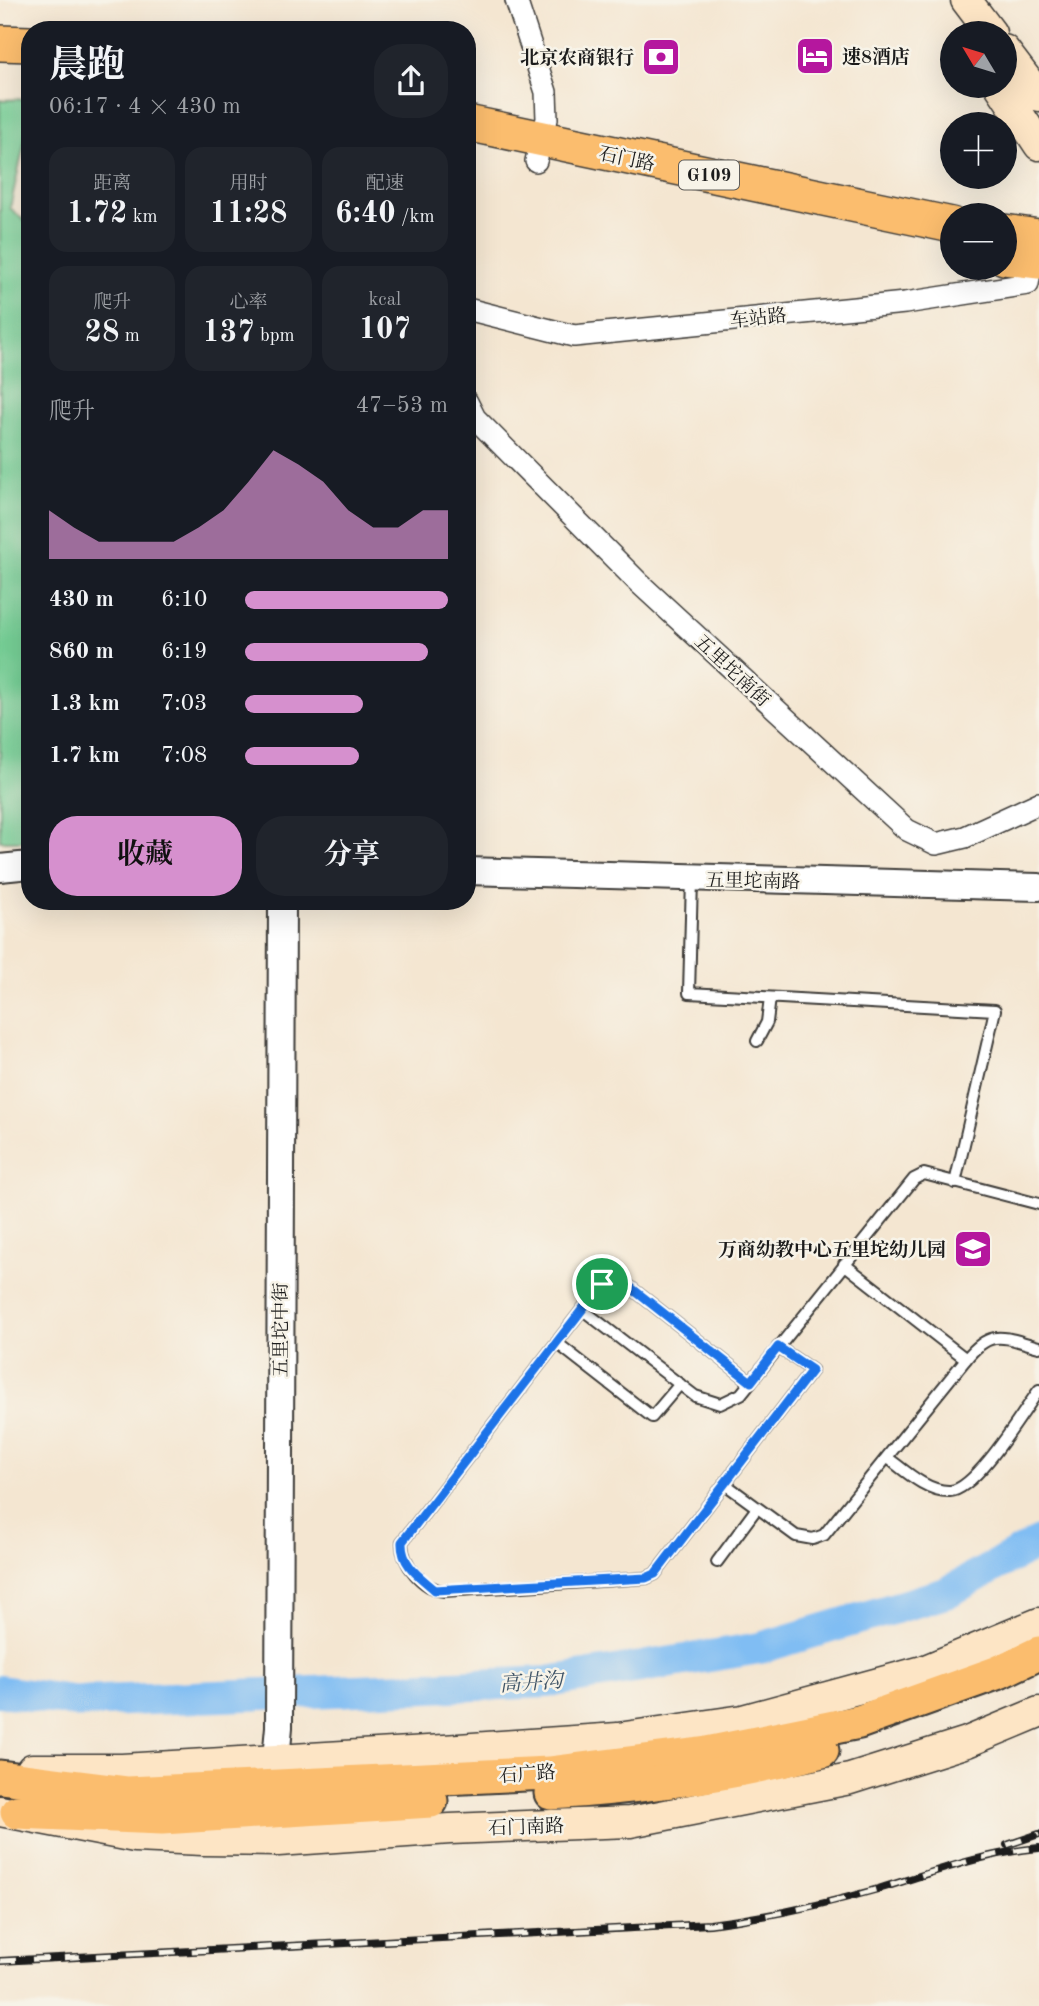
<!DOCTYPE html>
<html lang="zh">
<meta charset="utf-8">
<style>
body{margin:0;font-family:"Old Standard TT","Noto Serif SC",serif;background:#20242c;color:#f1f3f6;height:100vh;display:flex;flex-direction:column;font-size:26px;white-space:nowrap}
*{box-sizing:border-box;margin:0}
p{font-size:23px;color:#9ea1a6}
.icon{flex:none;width:38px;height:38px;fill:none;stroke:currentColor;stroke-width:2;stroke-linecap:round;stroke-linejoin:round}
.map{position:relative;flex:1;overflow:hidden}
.drawer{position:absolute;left:21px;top:21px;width:455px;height:889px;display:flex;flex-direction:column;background:#171b24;border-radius:28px;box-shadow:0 7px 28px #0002}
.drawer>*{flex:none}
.needle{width:46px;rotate:308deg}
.controls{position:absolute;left:940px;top:21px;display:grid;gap:14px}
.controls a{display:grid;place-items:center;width:77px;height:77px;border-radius:50%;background:#171b24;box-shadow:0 7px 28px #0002;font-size:35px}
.pin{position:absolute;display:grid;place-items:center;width:60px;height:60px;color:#fff;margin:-30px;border:4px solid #fff;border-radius:50%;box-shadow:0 2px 7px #0007}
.round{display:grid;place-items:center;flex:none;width:74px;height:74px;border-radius:28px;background:#20242c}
.headline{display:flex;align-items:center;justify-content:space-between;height:119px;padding:0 28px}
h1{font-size:38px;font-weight:700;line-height:52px}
.figures{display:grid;grid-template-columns:repeat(3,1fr);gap:10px;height:119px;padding:7px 28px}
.figures div{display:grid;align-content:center;border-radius:18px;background:#20242c;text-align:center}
.figures b{font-size:30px;font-weight:700}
.figures small{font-size:19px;font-weight:400}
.figures p{font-size:19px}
.chart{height:196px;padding:14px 28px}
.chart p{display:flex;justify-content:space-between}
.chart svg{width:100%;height:126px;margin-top:7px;fill:#d690ce;opacity:.7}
.cta{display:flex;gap:14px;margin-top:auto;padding:14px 28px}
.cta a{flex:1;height:80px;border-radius:28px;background:#d690ce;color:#111;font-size:28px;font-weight:700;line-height:80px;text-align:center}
.cta a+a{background:#20242c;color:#f1f3f6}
ul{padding:0 28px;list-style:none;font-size:23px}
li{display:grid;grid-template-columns:112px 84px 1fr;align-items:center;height:52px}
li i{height:18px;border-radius:9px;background:#d690ce}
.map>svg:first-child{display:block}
.green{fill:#74cd94;stroke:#487458;stroke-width:2}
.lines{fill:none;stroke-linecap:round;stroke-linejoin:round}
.river{stroke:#80bdf3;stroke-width:32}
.service-casing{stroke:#3c3a37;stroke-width:14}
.minor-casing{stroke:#3c3a37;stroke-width:24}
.tertiary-casing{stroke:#3c3a37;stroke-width:30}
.secondary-casing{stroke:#3c3a37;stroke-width:33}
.primary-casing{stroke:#3c3a37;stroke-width:37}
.trunk-casing{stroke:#3c3a37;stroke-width:38}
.service{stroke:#fff;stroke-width:10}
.minor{stroke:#fff;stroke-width:21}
.tertiary{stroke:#fff;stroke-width:26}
.secondary{stroke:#fde5c5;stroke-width:30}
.primary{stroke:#fbbd6e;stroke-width:33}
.trunk{stroke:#fbbd6e;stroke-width:35}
.rail-casing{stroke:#1c1c1c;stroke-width:8}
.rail{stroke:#f7f3e8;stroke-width:5;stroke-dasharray:16;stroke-linecap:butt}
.route-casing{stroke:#fff;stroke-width:14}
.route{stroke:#1a73e8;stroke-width:9}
.labels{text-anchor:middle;stroke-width:5;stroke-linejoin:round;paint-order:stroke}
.shield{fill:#f7f3e8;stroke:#5e5c59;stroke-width:2}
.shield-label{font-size:18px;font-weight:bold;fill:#1c1c1c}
.poi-label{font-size:19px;font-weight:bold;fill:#1c1c1c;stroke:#f7f3e8;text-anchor:end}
.street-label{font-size:19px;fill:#1c1c1c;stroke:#f7f3e8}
.water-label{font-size:21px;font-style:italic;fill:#3f5467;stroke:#f7f3e8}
</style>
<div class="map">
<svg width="1039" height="2006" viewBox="0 0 1039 2006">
<rect width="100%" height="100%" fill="#f7f3e8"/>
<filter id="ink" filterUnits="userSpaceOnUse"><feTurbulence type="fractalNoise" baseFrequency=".0143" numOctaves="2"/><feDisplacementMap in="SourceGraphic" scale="14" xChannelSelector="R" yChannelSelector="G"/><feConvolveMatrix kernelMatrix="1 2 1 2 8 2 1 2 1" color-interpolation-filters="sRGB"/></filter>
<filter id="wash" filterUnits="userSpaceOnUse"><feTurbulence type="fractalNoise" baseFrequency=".00686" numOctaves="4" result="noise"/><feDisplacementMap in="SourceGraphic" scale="28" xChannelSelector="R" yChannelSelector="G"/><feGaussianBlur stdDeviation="1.57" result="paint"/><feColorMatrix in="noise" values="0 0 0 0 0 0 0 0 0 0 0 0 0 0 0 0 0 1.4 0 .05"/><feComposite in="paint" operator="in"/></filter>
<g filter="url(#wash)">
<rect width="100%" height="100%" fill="#f4e6d1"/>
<path class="green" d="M30 99V118L10 208 30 225V841H0V100Z"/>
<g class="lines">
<path class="river" d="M0 1691 79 1702 547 1682 760 1648 946 1593 1039 1542"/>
</g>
</g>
<g filter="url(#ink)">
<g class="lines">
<defs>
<g id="service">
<path d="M692 879 689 993 995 1010 955 1183"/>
<path d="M757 1041 767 1022 770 998"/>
<path d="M583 1310 695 1396 720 1404 741 1394 914 1179 924 1174 1039 1204"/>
<path d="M557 1343 652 1417 680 1384"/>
<path d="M966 1359C992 1327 1004 1338 1039 1347"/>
<path d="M751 1382 625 1283 617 1280 602 1284 402 1542C401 1563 423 1589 444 1591L646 1578 655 1574 812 1370 778 1347"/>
<path d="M888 1458C904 1470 927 1492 950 1491 976 1490 1023 1412 1039 1390"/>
<path d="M725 1484 796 1536 813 1539 824 1535 966 1359 844 1264"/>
<path d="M717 1562 757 1508"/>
</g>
<g id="minor">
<path d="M516 0 546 92 547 119 536 161"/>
<path d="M467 309 574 336 905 303 1028 284 1032 261"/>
<path d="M467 402 475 418 639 583 907 830 936 844 965 837 1039 803"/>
</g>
<g id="tertiary">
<path d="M0 868 30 865"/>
<path d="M467 871 1039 887"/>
<path d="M276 1759 279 1727 282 901"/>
</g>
<g id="secondary">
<path d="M966 0 991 33"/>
<path d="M1004 50 1039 96"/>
<path d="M1000 86 1039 145"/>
<path d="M32 1769H122L444 1750 618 1738 743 1720 923 1671 1039 1623"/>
<path d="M0 1811 135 1837 203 1840 278 1841 450 1829 630 1822 850 1779 967 1742 1039 1712"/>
</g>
<g id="primary">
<path d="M0 1777 128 1793 549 1773 707 1753 859 1722 999 1672 1039 1653"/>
<path d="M551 1793C644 1787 731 1775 822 1751"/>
<path d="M17 1812 162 1818 431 1801"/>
</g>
<g id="trunk">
<path d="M0 43 30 44"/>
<path d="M467 123 952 225"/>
<path d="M1004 232 1039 237"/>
<path d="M1004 257 1039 261"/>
</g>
</defs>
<use href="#service" class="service-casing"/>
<use href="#minor" class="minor-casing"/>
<use href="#tertiary" class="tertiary-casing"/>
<use href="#secondary" class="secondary-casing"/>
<use href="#primary" class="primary-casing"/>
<use href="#trunk" class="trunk-casing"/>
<use href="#service" class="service"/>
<use href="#minor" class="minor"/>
<use href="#tertiary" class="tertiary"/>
<use href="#secondary" class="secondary"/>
<use href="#primary" class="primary"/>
<use href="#trunk" class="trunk"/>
<defs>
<g id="rail">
<path d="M1007 1845 1039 1834"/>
<path d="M0 1961 710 1924C767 1917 822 1905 878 1889 931 1873 983 1853 1039 1848"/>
</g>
</defs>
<use href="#rail" class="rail-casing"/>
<use href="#rail" class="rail"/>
</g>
</g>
<g class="lines" filter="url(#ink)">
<defs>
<path id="route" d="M617 1280 625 1283 751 1382 778 1347 812 1370 655 1574 646 1578 435 1590C419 1576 401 1565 402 1542L602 1284Z"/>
</defs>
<use href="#route" class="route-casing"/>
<use href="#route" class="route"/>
</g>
<defs>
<symbol id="hotel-square" viewBox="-11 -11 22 22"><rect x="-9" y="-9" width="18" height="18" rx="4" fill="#b5179e" stroke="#f7f3e8"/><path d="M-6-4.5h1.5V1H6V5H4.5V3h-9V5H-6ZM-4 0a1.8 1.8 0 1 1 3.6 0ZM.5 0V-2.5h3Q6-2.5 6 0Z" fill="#fff"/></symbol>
<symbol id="bank-square" viewBox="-11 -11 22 22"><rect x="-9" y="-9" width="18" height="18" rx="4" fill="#b5179e" stroke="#f7f3e8"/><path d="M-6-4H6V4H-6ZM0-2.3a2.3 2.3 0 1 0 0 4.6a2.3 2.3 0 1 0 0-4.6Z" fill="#fff"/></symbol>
<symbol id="school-square" viewBox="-11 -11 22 22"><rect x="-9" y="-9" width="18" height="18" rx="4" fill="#b5179e" stroke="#f7f3e8"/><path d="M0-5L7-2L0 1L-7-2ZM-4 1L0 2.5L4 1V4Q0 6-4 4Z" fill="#fff"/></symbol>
</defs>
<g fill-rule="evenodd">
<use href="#hotel-square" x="793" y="34" width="44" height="44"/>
<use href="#bank-square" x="639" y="35" width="44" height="44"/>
<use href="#school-square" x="951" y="1227" width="44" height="44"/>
</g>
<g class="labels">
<rect class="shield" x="679" y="160.5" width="60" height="29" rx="5"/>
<g class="shield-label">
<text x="709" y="181">G109</text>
</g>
<g class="poi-label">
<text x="842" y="63" text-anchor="start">速8酒店</text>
<text x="634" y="64">北京农商银行</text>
<text x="946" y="1256">万商幼教中心五里坨幼儿园</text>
</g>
<g class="street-label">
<text transform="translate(627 158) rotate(12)" y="7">石门路</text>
<text transform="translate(758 317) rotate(-6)" y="7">车站路</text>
<text transform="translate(733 670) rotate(43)" y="7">五里坨南街</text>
<text transform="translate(753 880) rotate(1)" y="7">五里坨南路</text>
<text transform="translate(280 1330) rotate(-90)" y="7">五里坨中街</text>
<text transform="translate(527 1773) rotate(-4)" y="7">石广路</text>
<text transform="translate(526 1826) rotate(-2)" y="7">石门南路</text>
</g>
<g class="water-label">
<text transform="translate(531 1682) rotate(-4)" y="7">高井沟</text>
</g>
</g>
</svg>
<div class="controls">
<a><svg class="needle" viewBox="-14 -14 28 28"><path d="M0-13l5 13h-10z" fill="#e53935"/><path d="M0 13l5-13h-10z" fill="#9ea1a6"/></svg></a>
<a>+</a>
<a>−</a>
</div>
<div class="pin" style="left:602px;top:1284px;background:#1e9e55"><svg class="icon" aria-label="arrive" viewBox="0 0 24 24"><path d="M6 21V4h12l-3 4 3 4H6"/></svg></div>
<section class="drawer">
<div class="headline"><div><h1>晨跑</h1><p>06:17 · 4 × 430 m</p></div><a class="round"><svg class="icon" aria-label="share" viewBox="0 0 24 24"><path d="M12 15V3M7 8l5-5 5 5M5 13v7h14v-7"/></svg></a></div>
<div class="figures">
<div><p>距离</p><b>1.72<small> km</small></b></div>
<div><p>用时</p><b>11:28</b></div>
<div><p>配速</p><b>6:40<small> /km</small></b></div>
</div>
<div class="figures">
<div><p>爬升</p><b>28<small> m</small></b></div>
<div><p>心率</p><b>137<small> bpm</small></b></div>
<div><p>kcal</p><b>107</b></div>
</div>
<div class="chart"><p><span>爬升</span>47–53 m</p>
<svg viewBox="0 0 160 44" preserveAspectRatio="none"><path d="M0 44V27L10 33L20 38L30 38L40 38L50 38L60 33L70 27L80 17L90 6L100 11L110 17L120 27L130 33L140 33L150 27L160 27V44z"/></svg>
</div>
<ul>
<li><b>430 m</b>6:10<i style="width:100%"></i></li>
<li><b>860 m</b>6:19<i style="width:90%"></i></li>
<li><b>1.3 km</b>7:03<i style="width:58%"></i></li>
<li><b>1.7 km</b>7:08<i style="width:56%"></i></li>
</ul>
<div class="cta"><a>收藏</a><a>分享</a></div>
</section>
</div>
